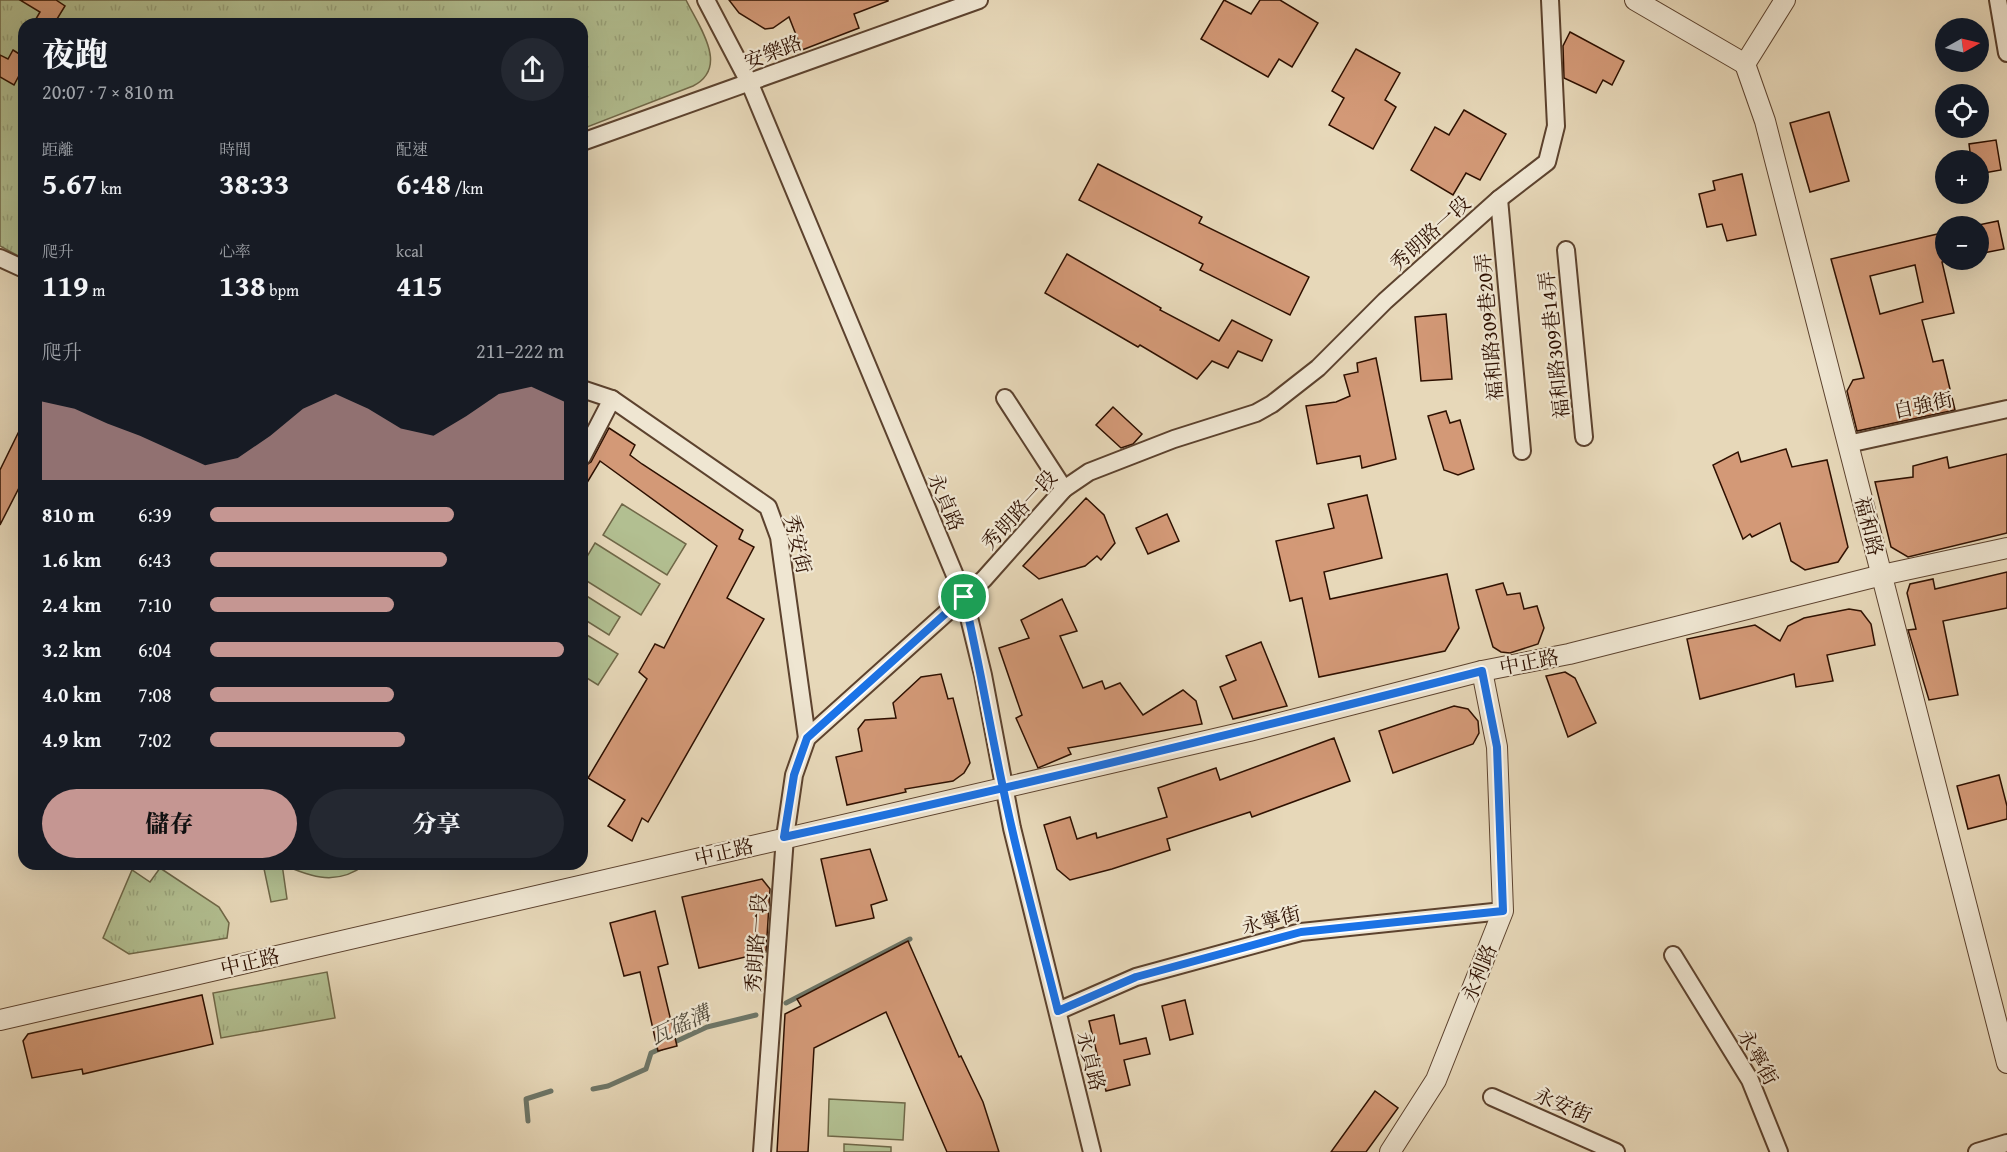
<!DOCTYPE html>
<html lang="zh-TW">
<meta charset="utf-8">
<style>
body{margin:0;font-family:"Gentium Book Plus","Noto Serif TC",serif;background:#242831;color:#f1f3f6;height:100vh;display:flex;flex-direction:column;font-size:22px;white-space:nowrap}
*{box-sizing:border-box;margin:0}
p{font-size:20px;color:#9ea1a6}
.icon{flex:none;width:33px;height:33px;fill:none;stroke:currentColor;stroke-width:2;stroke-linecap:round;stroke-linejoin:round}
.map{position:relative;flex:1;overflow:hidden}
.details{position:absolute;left:18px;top:18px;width:570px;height:852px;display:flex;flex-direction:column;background:#171b24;border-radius:18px;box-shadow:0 6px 24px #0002}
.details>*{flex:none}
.needle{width:39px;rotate:82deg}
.fabs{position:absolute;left:1935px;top:18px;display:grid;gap:12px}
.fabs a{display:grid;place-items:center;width:54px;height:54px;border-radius:50%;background:#171b24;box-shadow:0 6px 24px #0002;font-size:30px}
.pin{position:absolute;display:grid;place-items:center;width:51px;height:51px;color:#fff;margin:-26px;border:3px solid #fff;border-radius:50%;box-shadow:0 2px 6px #0007}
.round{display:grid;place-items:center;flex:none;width:63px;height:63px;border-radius:32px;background:#242831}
.summary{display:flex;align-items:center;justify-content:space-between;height:102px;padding:0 24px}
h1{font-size:33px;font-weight:800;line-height:45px}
.stats{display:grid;grid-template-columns:repeat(3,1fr);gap:9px;height:102px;padding:6px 24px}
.stats div{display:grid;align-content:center}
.stats b{font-size:30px;font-weight:800}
.stats small{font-size:16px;font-weight:400}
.stats p{font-size:16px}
.chart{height:168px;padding:12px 24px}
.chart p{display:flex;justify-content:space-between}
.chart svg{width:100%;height:108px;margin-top:6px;fill:#c59692;opacity:.7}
.button{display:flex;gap:12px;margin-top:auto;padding:12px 24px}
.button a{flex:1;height:69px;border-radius:36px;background:#c59692;color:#111;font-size:24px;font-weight:800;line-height:69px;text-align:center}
.button a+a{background:#242831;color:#f1f3f6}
ul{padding:0 24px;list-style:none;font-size:20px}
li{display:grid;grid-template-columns:96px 72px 1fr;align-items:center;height:45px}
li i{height:15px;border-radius:8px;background:#c59692}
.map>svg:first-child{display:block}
.green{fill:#b2bf91;stroke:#706848;stroke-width:1.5}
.park{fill:url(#park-tufts);stroke:#706848;stroke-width:1.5}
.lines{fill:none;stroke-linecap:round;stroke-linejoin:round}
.stream{stroke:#6d7668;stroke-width:5}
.building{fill:#d39977;stroke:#2e1000;stroke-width:1.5;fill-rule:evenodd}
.minor-casing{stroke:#5c422e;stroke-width:20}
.tertiary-casing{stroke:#5c422e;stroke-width:22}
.minor{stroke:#efe6d2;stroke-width:16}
.tertiary{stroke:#efe6d2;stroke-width:20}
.route-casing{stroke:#fff;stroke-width:12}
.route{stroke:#1a73e8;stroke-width:8}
.labels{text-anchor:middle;stroke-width:4.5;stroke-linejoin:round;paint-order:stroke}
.street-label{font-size:20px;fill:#2e1000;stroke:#efe6d2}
.water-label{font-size:21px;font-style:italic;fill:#534c3d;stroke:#efe6d2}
</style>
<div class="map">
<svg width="2007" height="1152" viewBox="0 0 2007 1152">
<defs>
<pattern id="park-tufts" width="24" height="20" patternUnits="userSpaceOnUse" patternTransform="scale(1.5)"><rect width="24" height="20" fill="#b2bf91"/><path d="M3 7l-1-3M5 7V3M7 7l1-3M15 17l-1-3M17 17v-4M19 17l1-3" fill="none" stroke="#99a37b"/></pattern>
</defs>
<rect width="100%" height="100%" fill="#e7d8b9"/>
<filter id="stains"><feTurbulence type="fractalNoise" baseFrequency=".00333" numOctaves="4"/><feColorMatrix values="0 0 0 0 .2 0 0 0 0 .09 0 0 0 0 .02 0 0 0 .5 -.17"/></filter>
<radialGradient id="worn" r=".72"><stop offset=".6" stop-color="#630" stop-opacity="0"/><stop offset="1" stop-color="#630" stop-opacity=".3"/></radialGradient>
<g class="green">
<path d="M622 504 686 544 667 575 603 535Z"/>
<path d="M595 543 660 584 641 615 582 578V565Z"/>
<path d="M585 595 620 617 609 635 582 618Z"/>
<path d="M582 632 618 654 598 685 582 675Z"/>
<path d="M263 864H366C338 886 312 878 282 864L287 899 271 902Z"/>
<path d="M829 1099 905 1103 903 1140 828 1136Z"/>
<path d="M844 1144 891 1147V1152H844Z"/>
</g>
<g class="park">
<path d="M0 0H686C699 27 730 67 693 86L582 129V24H24V259L0 246Z"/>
<path d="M160 868 219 907 229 923 227 938 129 954 103 938 132 870 150 882Z"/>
<path d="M327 972 335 1018 221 1038 213 993Z"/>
</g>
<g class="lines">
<g class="stream">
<path d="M786 1003 910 939"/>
<path d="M593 1089 608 1086 646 1069 651 1053 707 1027 756 1015"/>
<path d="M528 1121 526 1099 551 1091"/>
</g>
</g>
<g class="building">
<path d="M20 0H56L65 6 54 24H33L40 12Z"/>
<path d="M729 0H888V1L854 14 859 28 802 50 789 17 773 28 765 29 739 13Z"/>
<path d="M1224 0 1251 14 1260 0H1280L1318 23 1292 67 1279 59 1268 77 1201 39Z"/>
<path d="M1570 32 1624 61 1612 85 1603 80 1596 93 1564 78 1563 46Z"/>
<path d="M1356 49 1400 73 1385 100 1396 107 1373 149 1329 125 1344 98 1332 91Z"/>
<path d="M13 50 24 57V66L14 85 0 77V55L8 59Z"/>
<path d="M1464 110 1506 134 1480 180 1466 173 1453 195 1411 170 1435 127 1449 135Z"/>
<path d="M1829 112 1849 181 1810 192 1790 123Z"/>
<path d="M1996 140 2001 170 1978 174V160H1971L1969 144Z"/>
<path d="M1098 164 1202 217 1199 223 1309 277 1290 315 1200 270 1203 264 1079 200Z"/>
<path d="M1742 174 1756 235 1727 241 1722 224 1707 227 1699 194 1715 190 1713 181Z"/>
<path d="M1998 221 2004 249 1978 254V225Z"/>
<path d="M1946 232V261L1942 262 1954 313 1922 320 1933 362 1943 360 1955 410 1857 431 1847 391 1853 380 1864 378 1831 259ZM1915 265 1923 302 1880 314 1870 276Z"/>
<path d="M1067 254 1161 308 1160 310 1219 341 1232 320 1272 340 1262 361 1238 351 1228 368 1212 361 1197 379 1140 345 1138 347 1045 293Z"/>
<path d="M1446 314 1452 379 1421 381 1415 317Z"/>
<path d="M1376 358 1396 459 1362 468 1360 456 1317 464 1306 406 1336 402 1350 396 1344 375 1358 372 1357 363Z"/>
<path d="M1113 407 1142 434 1133 444 1121 448 1096 425Z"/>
<path d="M1446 411 1450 423 1460 420 1474 469 1458 475 1444 470 1428 416Z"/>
<path d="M24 421V478L0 525V470Z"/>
<path d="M609 428 635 445 630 455 642 464 743 530 739 539 754 547 727 598 764 619 648 822 642 818 632 841 608 826 625 800 588 778 647 679 639 672 655 644 664 648 717 546 600 461 582 491V467L591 462Z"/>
<path d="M1786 449 1792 467 1827 460 1848 547 1838 562 1805 570 1791 561 1780 523 1752 537 1750 534 1743 539 1713 465 1738 452 1741 462Z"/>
<path d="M2007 454V533L1908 557 1891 547 1875 482 1913 477V466L1947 457 1949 468Z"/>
<path d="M1367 495 1382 558 1324 572 1330 599 1447 574 1459 628 1445 651 1319 677 1302 598 1290 601 1276 541 1334 528 1328 504Z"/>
<path d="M1086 498 1104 515 1115 543 1101 560 1097 556 1085 566 1039 579 1023 566Z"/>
<path d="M1167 514 1179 541 1148 554 1136 528Z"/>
<path d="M2007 572V608L1943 621 1958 695 1929 700 1908 630 1916 629 1907 593 1910 584 1933 579 1935 589Z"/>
<path d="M1503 583 1507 595 1520 593 1524 609 1537 606 1544 628 1538 644 1510 653 1501 652 1493 647 1476 590Z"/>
<path d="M1062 599 1077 631 1060 636 1083 688 1102 681 1105 689 1120 683 1143 715 1183 690 1196 701 1202 724 1068 748 1071 754 1038 768 1016 718 1022 715 999 648 1029 638 1021 620Z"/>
<path d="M1849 609 1861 611 1871 624 1875 645 1827 655 1833 681 1796 687 1794 674 1700 699 1687 639 1755 625 1780 641 1788 626 1804 618Z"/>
<path d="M1261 642 1287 706 1233 719 1220 687 1236 680 1226 656Z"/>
<path d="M1565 672 1575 678 1596 723 1568 737 1546 676Z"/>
<path d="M941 674 948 699 953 698 970 763 964 773 953 781 905 789 906 792 847 805 836 757 862 751 858 729 865 720 896 718 893 703 921 677Z"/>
<path d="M1454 706 1468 709 1478 721 1479 733 1473 744 1393 773 1379 731Z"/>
<path d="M1334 738 1350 781 1252 817 1250 812 1167 839 1170 850 1112 869 1070 880 1057 869 1044 825 1070 817 1077 839 1096 833 1097 838 1167 817 1158 788 1216 768 1220 780Z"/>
<path d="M1999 775 2007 806V819L1968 829 1957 786Z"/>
<path d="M870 849 887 900 871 905 874 918 836 926 821 859Z"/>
<path d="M762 879 770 889 766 952 699 968 682 897Z"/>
<path d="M655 911 668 964 658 967 677 1046 658 1051 640 972 624 976 610 923Z"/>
<path d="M908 941 959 1057 961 1056 983 1102 999 1152H947L886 1012 814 1048 808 1152H777L785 1014 801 1006 797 999Z"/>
<path d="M202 995 213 1044 83 1074 82 1069 32 1078 23 1041 28 1034Z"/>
<path d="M1185 1000 1193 1034 1170 1040 1162 1006Z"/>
<path d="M1114 1015 1120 1044 1146 1038 1150 1054 1124 1060 1130 1085 1106 1091 1089 1021Z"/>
<path d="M1375 1091 1398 1108 1366 1152H1331Z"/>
</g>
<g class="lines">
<defs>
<g id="minor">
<path d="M706 0 750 84 964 597 983 675 1012 828 1092 1152"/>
<path d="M1998 0 2007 53"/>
<path d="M582 142 979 0"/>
<path d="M1499 199 1522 451"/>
<path d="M1566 250 1584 437"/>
<path d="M0 258 24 269"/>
<path d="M582 389 612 399 768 507 779 537 807 738"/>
<path d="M1005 398 1064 489"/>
<path d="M1848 444 2007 409"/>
<path d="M582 457 612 399"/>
<path d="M1673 955 1750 1080 1779 1152"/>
<path d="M1058 1011 1136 977 1301 932 1503 911"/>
<path d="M1492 1097 1616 1152"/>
<path d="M762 1152 785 837 794 775 807 738 984 579 1064 489 1089 472 1174 439 1256 413 1272 404 1318 368 1385 301 1499 199 1547 162 1556 126 1550 0"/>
<path d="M1977 1152 2007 1143"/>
</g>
<g id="tertiary">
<path d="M1635 0 1745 64"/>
<path d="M1745 64 1765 121 2007 1063"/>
<path d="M1745 64 1785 0"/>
<path d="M0 1020 1249 731 1482 671 1569 654 1882 575 2007 548"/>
<path d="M1390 1152 1436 1080 1503 911 1497 747 1482 671"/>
</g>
</defs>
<use href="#minor" class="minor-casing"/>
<use href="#tertiary" class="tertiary-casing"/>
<use href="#minor" class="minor"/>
<use href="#tertiary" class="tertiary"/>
</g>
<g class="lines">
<defs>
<path id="route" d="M964 597C982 674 994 752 1012 829 1026 890 1043 950 1058 1011L1136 977 1301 932 1503 911 1497 747 1482 671C1251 730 1018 787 784 837L794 775 807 738 964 597"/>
</defs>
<use href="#route" class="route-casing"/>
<use href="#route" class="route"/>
</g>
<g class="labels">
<g class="street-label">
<text transform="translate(773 52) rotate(-21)" y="7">安樂路</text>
<text transform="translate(1430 233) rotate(-42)" y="7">秀朗路一段</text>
<text transform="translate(1489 327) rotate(-95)" y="7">福和路309巷20弄</text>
<text transform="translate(1554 345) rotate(-96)" y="7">福和路309巷14弄</text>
<text transform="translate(1923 405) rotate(-12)" y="7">自強街</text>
<text transform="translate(946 502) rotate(67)" y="7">永貞路</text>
<text transform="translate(1019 510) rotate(-47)" y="7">秀朗路一段</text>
<text transform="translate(1869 526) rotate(76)" y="7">福和路</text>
<text transform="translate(798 544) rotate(77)" y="7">秀安街</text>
<text transform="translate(1529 662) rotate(-11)" y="7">中正路</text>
<text transform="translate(724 852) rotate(-13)" y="7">中正路</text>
<text transform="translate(1271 920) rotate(-14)" y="7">永寧街</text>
<text transform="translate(756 943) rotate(-86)" y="7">秀朗路一段</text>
<text transform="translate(250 962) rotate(-13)" y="7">中正路</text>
<text transform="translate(1479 973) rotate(-68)" y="7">永利路</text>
<text transform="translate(1758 1057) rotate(61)" y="7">永寧街</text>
<text transform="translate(1091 1061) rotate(76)" y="7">永貞路</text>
<text transform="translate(1563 1105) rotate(23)" y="7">永安街</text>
</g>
<g class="water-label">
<text transform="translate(680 1025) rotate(-25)" y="7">瓦磘溝</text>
</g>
</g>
<rect width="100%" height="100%" filter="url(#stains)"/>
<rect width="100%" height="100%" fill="url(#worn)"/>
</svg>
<div class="fabs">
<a><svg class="needle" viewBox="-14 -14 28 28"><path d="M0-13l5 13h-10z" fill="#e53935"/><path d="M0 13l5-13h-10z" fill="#9ea1a6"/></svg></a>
<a><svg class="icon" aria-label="locate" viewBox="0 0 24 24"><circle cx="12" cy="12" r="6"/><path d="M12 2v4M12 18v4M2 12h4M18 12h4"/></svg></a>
<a>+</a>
<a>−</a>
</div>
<div class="pin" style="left:964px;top:597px;background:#1e9e55"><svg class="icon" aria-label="arrive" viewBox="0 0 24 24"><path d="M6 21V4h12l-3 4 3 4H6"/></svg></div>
<section class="details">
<div class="summary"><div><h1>夜跑</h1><p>20:07 · 7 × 810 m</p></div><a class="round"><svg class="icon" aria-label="share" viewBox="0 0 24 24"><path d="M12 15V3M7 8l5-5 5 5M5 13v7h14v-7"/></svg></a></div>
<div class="stats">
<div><p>距離</p><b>5.67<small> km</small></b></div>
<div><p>時間</p><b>38:33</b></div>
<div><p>配速</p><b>6:48<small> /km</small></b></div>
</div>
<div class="stats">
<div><p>爬升</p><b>119<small> m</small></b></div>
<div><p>心率</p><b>138<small> bpm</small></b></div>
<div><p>kcal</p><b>415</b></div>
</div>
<div class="chart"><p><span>爬升</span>211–222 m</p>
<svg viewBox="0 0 160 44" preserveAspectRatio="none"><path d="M0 44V12L10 15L20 21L30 26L40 32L50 38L60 35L70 26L80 15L90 9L100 15L110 23L120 26L130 18L140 9L150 6L160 12V44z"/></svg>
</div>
<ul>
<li><b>810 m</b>6:39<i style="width:69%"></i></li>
<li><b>1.6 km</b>6:43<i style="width:67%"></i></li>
<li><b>2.4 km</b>7:10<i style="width:52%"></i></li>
<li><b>3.2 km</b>6:04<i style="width:100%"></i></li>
<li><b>4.0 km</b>7:08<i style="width:52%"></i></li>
<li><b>4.9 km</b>7:02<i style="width:55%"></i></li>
</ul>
<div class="button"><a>儲存</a><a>分享</a></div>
</section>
</div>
